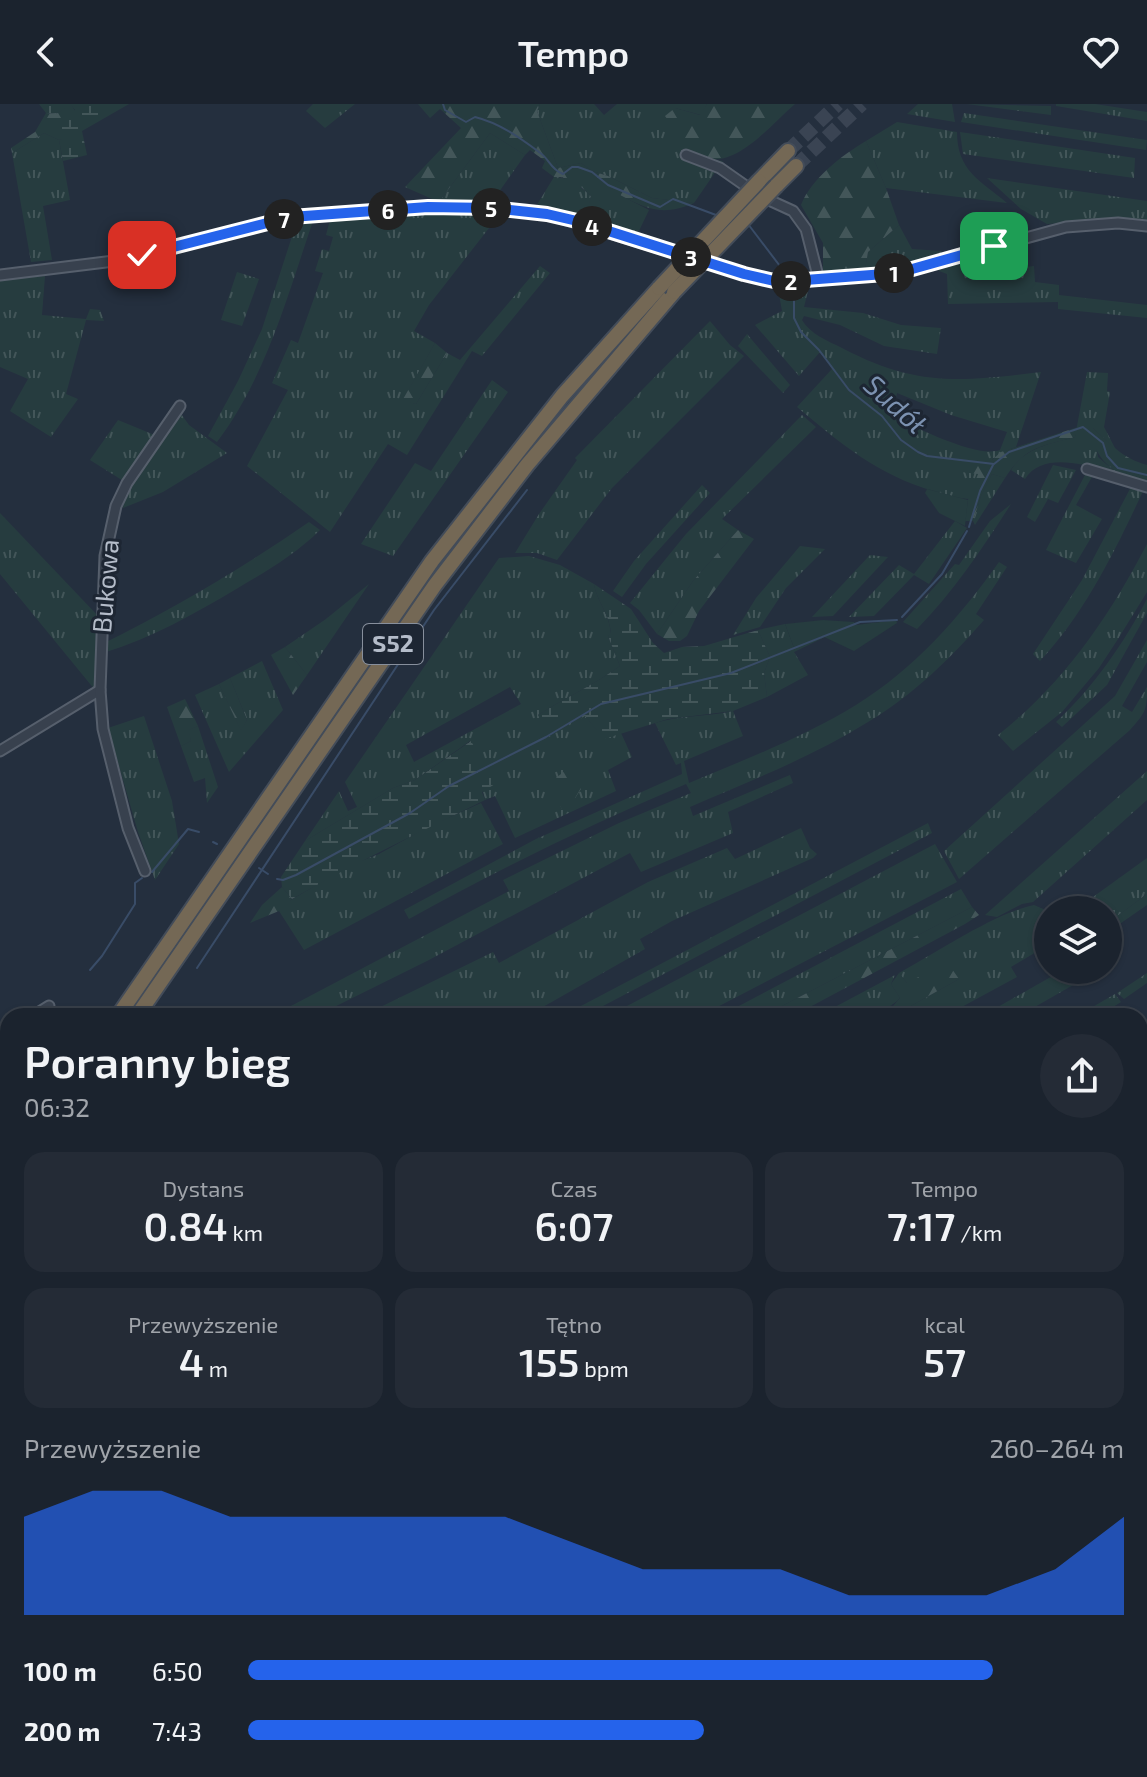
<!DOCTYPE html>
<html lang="pl">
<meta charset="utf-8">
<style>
body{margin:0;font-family:"Exo 2",sans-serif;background:#242b36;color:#f1f3f6;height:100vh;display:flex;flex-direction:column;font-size:30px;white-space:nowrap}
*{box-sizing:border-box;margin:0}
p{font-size:26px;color:#a0a4aa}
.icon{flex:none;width:44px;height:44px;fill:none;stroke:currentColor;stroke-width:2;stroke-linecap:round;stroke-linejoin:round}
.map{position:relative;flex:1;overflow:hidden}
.sheet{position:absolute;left:0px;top:904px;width:1148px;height:770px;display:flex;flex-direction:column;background:#1b232e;border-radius:24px 24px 0 0;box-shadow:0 2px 6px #0004,0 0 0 2px #39404a}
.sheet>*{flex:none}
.fabs{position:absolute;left:1034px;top:792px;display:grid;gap:16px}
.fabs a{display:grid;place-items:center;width:88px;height:88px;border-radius:50%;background:#1b232e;box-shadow:0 2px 6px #0004,0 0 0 2px #39404a;font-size:40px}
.pin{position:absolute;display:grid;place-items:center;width:68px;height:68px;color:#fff;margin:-34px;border-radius:16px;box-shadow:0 4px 12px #0006}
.km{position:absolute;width:40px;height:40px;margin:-20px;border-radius:50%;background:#222;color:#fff;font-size:22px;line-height:40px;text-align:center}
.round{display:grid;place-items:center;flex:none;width:84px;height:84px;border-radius:42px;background:#242b36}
.summary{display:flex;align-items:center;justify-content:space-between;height:136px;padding:0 24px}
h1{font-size:44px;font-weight:600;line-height:60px}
.figures{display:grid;grid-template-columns:repeat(3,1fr);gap:12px;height:136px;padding:8px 24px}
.figures div{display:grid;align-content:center;border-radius:20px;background:#242b36;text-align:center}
.figures b{font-size:40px;font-weight:600}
.figures small{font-size:22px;font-weight:400}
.figures p{font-size:22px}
.chart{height:224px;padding:16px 24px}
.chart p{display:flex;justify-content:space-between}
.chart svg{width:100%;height:144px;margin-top:8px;fill:#2563eb;opacity:.7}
ul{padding:0 24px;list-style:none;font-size:26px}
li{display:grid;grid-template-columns:128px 96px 1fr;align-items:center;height:60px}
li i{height:20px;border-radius:10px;background:#2563eb}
header{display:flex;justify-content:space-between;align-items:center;height:104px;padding:0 24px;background:#1b232e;font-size:36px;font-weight:600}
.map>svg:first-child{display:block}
.grass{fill:url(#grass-tufts);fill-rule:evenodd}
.forest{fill:url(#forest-firs)}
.wetland{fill:url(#wetland-marsh)}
.garden{fill:#263c3f}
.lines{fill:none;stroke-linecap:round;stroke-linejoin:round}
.stream{stroke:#394c67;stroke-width:2}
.highway-tunnel{stroke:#3a4453;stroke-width:14;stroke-dasharray:14 7;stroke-linecap:butt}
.minor-casing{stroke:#565f6c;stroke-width:13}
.major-casing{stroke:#414a57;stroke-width:15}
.highway-casing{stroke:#434c59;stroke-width:18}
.minor{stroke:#38414e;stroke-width:9}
.major{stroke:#56606e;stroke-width:11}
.highway{stroke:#746855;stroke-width:14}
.highway-bridge-casing{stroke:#434c59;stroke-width:18;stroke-linecap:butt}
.highway-bridge{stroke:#746855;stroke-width:14}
.route-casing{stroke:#fff;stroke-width:16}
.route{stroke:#2563eb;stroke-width:10}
.labels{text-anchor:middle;stroke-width:6;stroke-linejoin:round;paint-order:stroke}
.shield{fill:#1d2633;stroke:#878f9c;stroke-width:2}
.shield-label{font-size:24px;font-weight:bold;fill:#b4bcc9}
.street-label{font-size:26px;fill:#b4bcc9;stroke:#1d2633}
.water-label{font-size:28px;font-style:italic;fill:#7c92b1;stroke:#1d2633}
</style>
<header><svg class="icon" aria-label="back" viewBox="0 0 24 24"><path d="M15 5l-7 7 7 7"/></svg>Tempo<svg class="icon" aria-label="heart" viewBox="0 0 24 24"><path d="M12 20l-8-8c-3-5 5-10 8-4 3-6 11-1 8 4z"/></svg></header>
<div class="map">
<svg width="1147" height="1673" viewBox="0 0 1147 1673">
<defs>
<pattern id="grass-tufts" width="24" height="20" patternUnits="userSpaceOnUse" patternTransform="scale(2)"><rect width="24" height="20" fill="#263c3f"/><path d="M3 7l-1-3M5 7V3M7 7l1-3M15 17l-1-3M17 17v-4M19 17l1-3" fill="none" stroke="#435659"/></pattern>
<pattern id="forest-firs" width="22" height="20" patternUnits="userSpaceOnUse" patternTransform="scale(2)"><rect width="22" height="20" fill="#263c3f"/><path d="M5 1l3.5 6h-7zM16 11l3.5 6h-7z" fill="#435659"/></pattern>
<pattern id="wetland-marsh" width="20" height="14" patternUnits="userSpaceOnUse" patternTransform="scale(2)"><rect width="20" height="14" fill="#263c3f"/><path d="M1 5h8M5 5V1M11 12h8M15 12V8" fill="none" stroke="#435659"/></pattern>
</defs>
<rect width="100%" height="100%" fill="#242f3e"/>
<g class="grass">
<path d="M313 0H355L325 24 306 7Z"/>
<path d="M540 0H594L604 11 617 0H707L701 11 675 4 702 54 723 57 694 99 652 94 608 72 592 67 581 59 558 64 537 7Z"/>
<path d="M918 0H952L955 18 907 10Z"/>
<path d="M967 0 1051 2V11Z"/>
<path d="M1056 0H1095L1147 8V17L1056 2Z"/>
<path d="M964 9 1147 36 1146 46 961 18Z"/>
<path d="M897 18 957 28C957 67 980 76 1007 99L886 84 866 37Z"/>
<path d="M960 28 1135 54 1134 74 963 50Z"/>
<path d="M44 29 59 36 70 96 43 102 52 156 31 158 12 49Z"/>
<path d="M490 29 525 51 491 99 439 98Z"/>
<path d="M554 73C568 72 581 83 591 92L588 107 600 96 620 91 649 106 637 131 535 104Z"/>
<path d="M987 74 1147 97V119L1107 116 1047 120 1021 105Z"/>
<path d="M437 109 500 110 429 201 414 227 435 239 403 296 416 300 447 249 460 256 540 162 550 169 482 252 472 247 407 351 388 340 330 428 247 362 288 286 272 279 291 236 298 239 323 169 315 167 322 145 329 147 333 133 326 131 330 116Z"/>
<path d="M297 117H313C287 193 266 273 217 338L208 332 238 277 262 225Z"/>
<path d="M899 121 912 145 942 147 939 152 888 166H865L868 148Z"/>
<path d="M989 149 993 167 1034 162 1035 178 1059 181V191L1147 201V214L1058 205V198L948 200 947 170 939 167 936 163Z"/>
<path d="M237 168 259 175 242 222 221 216Z"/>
<path d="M45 172 42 211 86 215 90 205 100 206 104 217 86 216 66 290 78 295 51 333 10 307 28 275 0 263V176Z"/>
<path d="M809 183 804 203 863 209 901 221 941 224 937 250 884 242 840 221 804 212 802 216C810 230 828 237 842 244 916 283 961 278 1041 268L1016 343C988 352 979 368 970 395 959 395 946 390 934 387 879 372 840 339 797 303L832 265 820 248 799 272 755 221 782 207 779 190ZM897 289 951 311 1007 328 1000 346C976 354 924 326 900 317L892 312Z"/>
<path d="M710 217 730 241 744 252 612 384 557 456 537 449H515L539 410 577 356 575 354Z"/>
<path d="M747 230 790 281 783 289 738 242Z"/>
<path d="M1087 268 1108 269 1107 287 1110 288 1104 323 1116 346 1093 324 1098 353 1112 365 1147 375V381C1114 371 1048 339 1025 375L1011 366C1026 343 1050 340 1075 333Z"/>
<path d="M492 276 508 288 393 452 361 440 415 359 431 367Z"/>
<path d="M179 307 189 321 227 349 163 388 123 404 125 389Z"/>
<path d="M802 311 816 323 722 415 738 426 693 477 657 530 639 506 630 499 686 430Z"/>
<path d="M118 316 157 332 125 378 90 356Z"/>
<path d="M1053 361 1076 366 1058 399 1048 395 1035 418 1027 413Z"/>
<path d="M1086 369 1093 371 1076 401 1102 415 1076 459 1046 446Z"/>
<path d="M992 370 1005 374 975 421 973 417 981 392Z"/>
<path d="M702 381 710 389 646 460 622 493 613 487 634 457Z"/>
<path d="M1131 383 1144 385C1116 445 1086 508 1040 557L1033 550 1082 476Z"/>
<path d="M1011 400C982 445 954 487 917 525L903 518 955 460 959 461 990 417Z"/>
<path d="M0 409 100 514 95 586 0 470Z"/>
<path d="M955 417 967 424 929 480 914 471 874 512 849 513 899 461 914 470Z"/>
<path d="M309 418 320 426C296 450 267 467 238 484 194 510 152 534 103 549L102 540C174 505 244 463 309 418Z"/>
<path d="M1147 440V488L1118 535 1099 564 1062 608 1013 647 998 631C1064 579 1109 513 1147 440Z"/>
<path d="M800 442 825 445 786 484 760 523 733 531 756 494Z"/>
<path d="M870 451 888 453 833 512 812 513Z"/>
<path d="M529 452 560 461 594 480C597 498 609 508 611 530L608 532 620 562C594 581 565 594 538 611L585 612 604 634 621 629 632 653 608 666 616 687 515 734 495 692 485 696 470 637 415 676 393 684 305 737 339 687 348 707 357 703 345 678 499 454ZM510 583 521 600 414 658 406 641Z"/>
<path d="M999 458 1007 463 976 510 984 516C950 555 912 592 868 618 812 653 750 677 690 703L693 712 790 671 793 679 728 708 733 729 641 768 630 749 427 857 316 912H272L509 787 503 776 619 719 691 689 686 680C591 720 499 765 409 815L404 806 536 735 682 670 681 659 676 661 655 619C681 611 707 613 733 607L743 632 684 657 689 679C746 655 804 633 856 601 914 565 960 513 999 458Z"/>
<path d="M369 480 307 571 285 543 326 515Z"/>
<path d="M1147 495V509L1107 581 1062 623 1056 618C1093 584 1124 539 1147 495Z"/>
<path d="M785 520 794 544 825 533 794 548 808 571 767 593 764 569 770 553 758 526Z"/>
<path d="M1147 536V558L1122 602 1132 608 1147 583C1147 606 1146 608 1130 626L959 775 944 747 1115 592Z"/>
<path d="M262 557 283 606 229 668 195 591 219 580 241 626 247 616 230 574Z"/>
<path d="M144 612 172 697 179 740 155 776 138 728 108 624Z"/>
<path d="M198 622 218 683 207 699 205 674 194 678 181 642 191 637 188 626Z"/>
<path d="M1147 667V696L1033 798 1022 800 997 813 985 811Z"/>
<path d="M481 699 503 740 304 846 279 807 284 800 351 761 379 750 428 723Z"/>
<path d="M928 719 932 729 584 912H562Z"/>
<path d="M801 724 810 744 817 750 813 754 672 817 640 835 645 845 527 912H362L493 848 499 859 648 778 727 744 735 755Z"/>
<path d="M935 740 957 778 700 912H608Z"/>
<path d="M1147 754V790L1108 819V806H1075Z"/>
<path d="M961 785 972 803 782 902 779 909 773 912H720Z"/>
<path d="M1034 801 1048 807V841L1011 863 1017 873 945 912H893L959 875 907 879 899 869C936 849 995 809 1034 801Z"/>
<path d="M1063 866 1096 868 1019 912H982Z"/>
<path d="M1147 869V879L1124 895 1117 889Z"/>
<path d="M895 871 891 880 900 894C880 915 845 912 818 912Z"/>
<path d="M1115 890 1121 898 1099 912H1077Z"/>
<path d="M1147 991V1042L1140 1034V997Z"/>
<path d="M1147 1091V1141L1140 1146V1096Z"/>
<path d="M1140 1340 1147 1343V1381L1140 1379Z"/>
<path d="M1140 1390 1147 1393V1435L1140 1431Z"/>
<path d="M0 1547 8 1564V1641L0 1634Z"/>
<path d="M1140 1582 1147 1585V1658L1140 1659Z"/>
<path d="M50 1666H128L153 1673H80Z"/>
<path d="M362 1666H447L453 1667V1673H365Z"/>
</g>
<g class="forest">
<path d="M71 0 75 7 63 35 59 36 44 29 12 49 11 44 35 28 46 9 56 10Z"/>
<path d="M418 0H540L537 7 558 64 581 59 592 67 608 72 652 94 694 99C663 112 648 106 620 91L607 100 600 96 592 108 587 107 591 92 581 83 577 87 573 86 571 78 562 73H554L542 64 545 57 530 46 525 51 490 29 439 98 405 83 461 24 440 5 430 14Z"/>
<path d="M707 0H795C768 23 728 76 691 47 680 39 673 23 665 12L675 4 700 11Z"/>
<path d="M866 37 886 84 899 121 868 148 865 166 823 169V139L801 101C811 75 842 51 866 37Z"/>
<path d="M435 239 447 249 416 300 402 297Z"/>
<path d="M1078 323 1075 333C1040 343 1026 342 1005 374L992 370 981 392 973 417H965L968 396 978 370 961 368 966 355 992 356 1001 348Z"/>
<path d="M1093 324C1110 340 1124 355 1147 361V375C1113 372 1101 360 1089 330Z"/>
<path d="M738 426 754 435 699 507 687 532 680 537H669L657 530 693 477Z"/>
<path d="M285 543 307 571 293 591 271 551Z"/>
<path d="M230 574 247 616 241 627 219 580Z"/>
<path d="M185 595 198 622 189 626 191 637 181 642 167 603Z"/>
<path d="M574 660 581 673 577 679 581 685 572 699 562 705 548 680Z"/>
<path d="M282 783 292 795 279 807 250 819 262 801Z"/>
<path d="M1147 790V801L1108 828V819Z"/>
<path d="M972 803 979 811 965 820 793 912H773L779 909 782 902Z"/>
<path d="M947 858 959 875 893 912H857L856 902 866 900 875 908 886 901 893 902 900 894 891 880 899 869 907 879Z"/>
<path d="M1147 1665V1673H1069V1670Z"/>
</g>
<g class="wetland">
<path d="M39 0H129L82 27 87 51 63 57 59 36 62 35 56 24 75 6 71 1 56 10 46 9Z"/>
<path d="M594 480 631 505 653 539 664 549 682 543 704 542 758 526 770 553 764 569 767 593 733 607 668 615 604 635 585 612 549 633 538 611C565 594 594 581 620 562L608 532 611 529C609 508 597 498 594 480Z"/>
<path d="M471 637 495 680 482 688 485 696C420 728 355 759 292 795L282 783 281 773 305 737 393 684 415 676Z"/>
</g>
<g class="garden">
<path d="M927 385 968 396 965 422 939 409 925 389Z"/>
<path d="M823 516 854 518 856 521 896 516 897 519 854 547 822 532 794 544 785 520Z"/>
</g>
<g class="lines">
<g class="stream">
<path d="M443 0 445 6 466 18 475 13C499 19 519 33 539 48 549 54 550 65 563 70L572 63H578L592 68 608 81 660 103 673 95 716 111"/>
<path d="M248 118 263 114"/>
<path d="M748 120 786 170"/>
<path d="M238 121 241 119"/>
<path d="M794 185V214L801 228 819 246 849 286 882 312 901 336 918 348 927 352 994 360 1009 348 1083 323 1103 339 1107 352 1118 364 1147 371"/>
<path d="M969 423 980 387 993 361"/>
<path d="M902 513 942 470 967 427"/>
<path d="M213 738 217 740"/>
<path d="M259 764 268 770"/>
<path d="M152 768 188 725 199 728"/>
<path d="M277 775 283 776 296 771 410 709 449 682 546 633 601 600 731 569 860 518 897 516"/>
<path d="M197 864 434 506 527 386"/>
<path d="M90 866 102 852 135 800V779L142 774"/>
<path d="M1140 1321 1147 1316"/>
<path d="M1140 1628 1147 1634"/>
<path d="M1144 1673H1147"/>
</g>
<g class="highway-tunnel">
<path d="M788 47 838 0"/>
<path d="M796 62 862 0"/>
</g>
<defs>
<g id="minor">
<path d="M686 51 720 64 760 92 793 107 806 125 819 176"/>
<path d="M0 171 114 157 291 113 428 103 491 104 547 110 744 170 774 177H792L898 169 1066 123 1118 119 1147 122"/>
<path d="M1087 365 1147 383"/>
<path d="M0 647 100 586"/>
<path d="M145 767 128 724 103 625 100 586 105 452 116 402 127 379 180 302"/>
<path d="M33 912 49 902"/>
<path d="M0 934 8 929"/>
<path d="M1140 1188 1147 1183"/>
<path d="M153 1666 175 1669 270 1673"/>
<path d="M547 1673 754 1672"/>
</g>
<g id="major">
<path d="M0 1662 8 1664"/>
<path d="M14 1666 42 1673"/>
</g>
<g id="highway">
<path d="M759 77 788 47"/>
<path d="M776 82 796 62"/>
<path d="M118 912 432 457 562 292 659 184"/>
<path d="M137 912 435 481 527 361 674 188"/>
<path d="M0 1093 8 1080"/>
<path d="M0 1123 8 1110"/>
<path d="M0 1648 8 1653"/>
<path d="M36 1666 55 1673"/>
</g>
</defs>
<use href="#minor" class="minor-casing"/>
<use href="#major" class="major-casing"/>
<use href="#highway" class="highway-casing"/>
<use href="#minor" class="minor"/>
<use href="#major" class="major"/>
<use href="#highway" class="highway"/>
<defs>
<g id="highway-bridge">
<path d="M659 184 759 77"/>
<path d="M674 188 776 82"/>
</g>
</defs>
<use href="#highway-bridge" class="highway-bridge-casing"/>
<use href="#highway-bridge" class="highway-bridge"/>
</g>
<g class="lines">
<defs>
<path id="route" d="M142 151 291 113 428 103 491 104 547 110 577 117 744 170 774 177H792L898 169 994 142"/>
</defs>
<use href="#route" class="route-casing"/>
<use href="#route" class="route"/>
</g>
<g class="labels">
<rect class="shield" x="363" y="520" width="60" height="40" rx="6"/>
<g class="shield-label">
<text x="393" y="548">S52</text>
</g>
<g class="street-label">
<text transform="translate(106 482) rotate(-85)" y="9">Bukowa</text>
</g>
<g class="water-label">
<text transform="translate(895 300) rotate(42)" y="10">Sudół</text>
</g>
</g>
</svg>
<div class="fabs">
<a><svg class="icon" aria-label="layers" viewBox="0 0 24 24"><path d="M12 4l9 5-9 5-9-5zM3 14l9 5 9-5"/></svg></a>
</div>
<div class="pin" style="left:994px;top:142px;background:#1e9e55"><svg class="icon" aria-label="arrive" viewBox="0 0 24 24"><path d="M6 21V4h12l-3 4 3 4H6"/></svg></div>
<div class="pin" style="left:142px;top:151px;background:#d93025"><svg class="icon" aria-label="check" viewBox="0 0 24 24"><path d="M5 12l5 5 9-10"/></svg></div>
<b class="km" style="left:894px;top:169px">1</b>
<b class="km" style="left:791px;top:177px">2</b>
<b class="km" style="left:691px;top:153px">3</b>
<b class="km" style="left:592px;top:122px">4</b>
<b class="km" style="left:491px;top:104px">5</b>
<b class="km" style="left:388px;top:106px">6</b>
<b class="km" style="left:284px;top:115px">7</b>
<section class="sheet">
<div class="summary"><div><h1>Poranny bieg</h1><p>06:32</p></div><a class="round"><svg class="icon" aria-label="share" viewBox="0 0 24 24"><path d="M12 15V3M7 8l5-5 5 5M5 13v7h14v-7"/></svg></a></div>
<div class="figures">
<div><p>Dystans</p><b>0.84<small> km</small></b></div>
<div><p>Czas</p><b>6:07</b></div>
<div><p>Tempo</p><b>7:17<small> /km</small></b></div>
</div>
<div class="figures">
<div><p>Przewyższenie</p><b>4<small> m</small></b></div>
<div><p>Tętno</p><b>155<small> bpm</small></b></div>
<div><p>kcal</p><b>57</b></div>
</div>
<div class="chart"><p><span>Przewyższenie</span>260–264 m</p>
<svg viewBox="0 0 160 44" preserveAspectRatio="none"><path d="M0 44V14L10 6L20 6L30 14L40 14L50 14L60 14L70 14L80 22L90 30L100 30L110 30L120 38L130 38L140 38L150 30L160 14V44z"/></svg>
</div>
<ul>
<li><b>100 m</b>6:50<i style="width:85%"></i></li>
<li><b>200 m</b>7:43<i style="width:52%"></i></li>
</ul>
</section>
</div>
